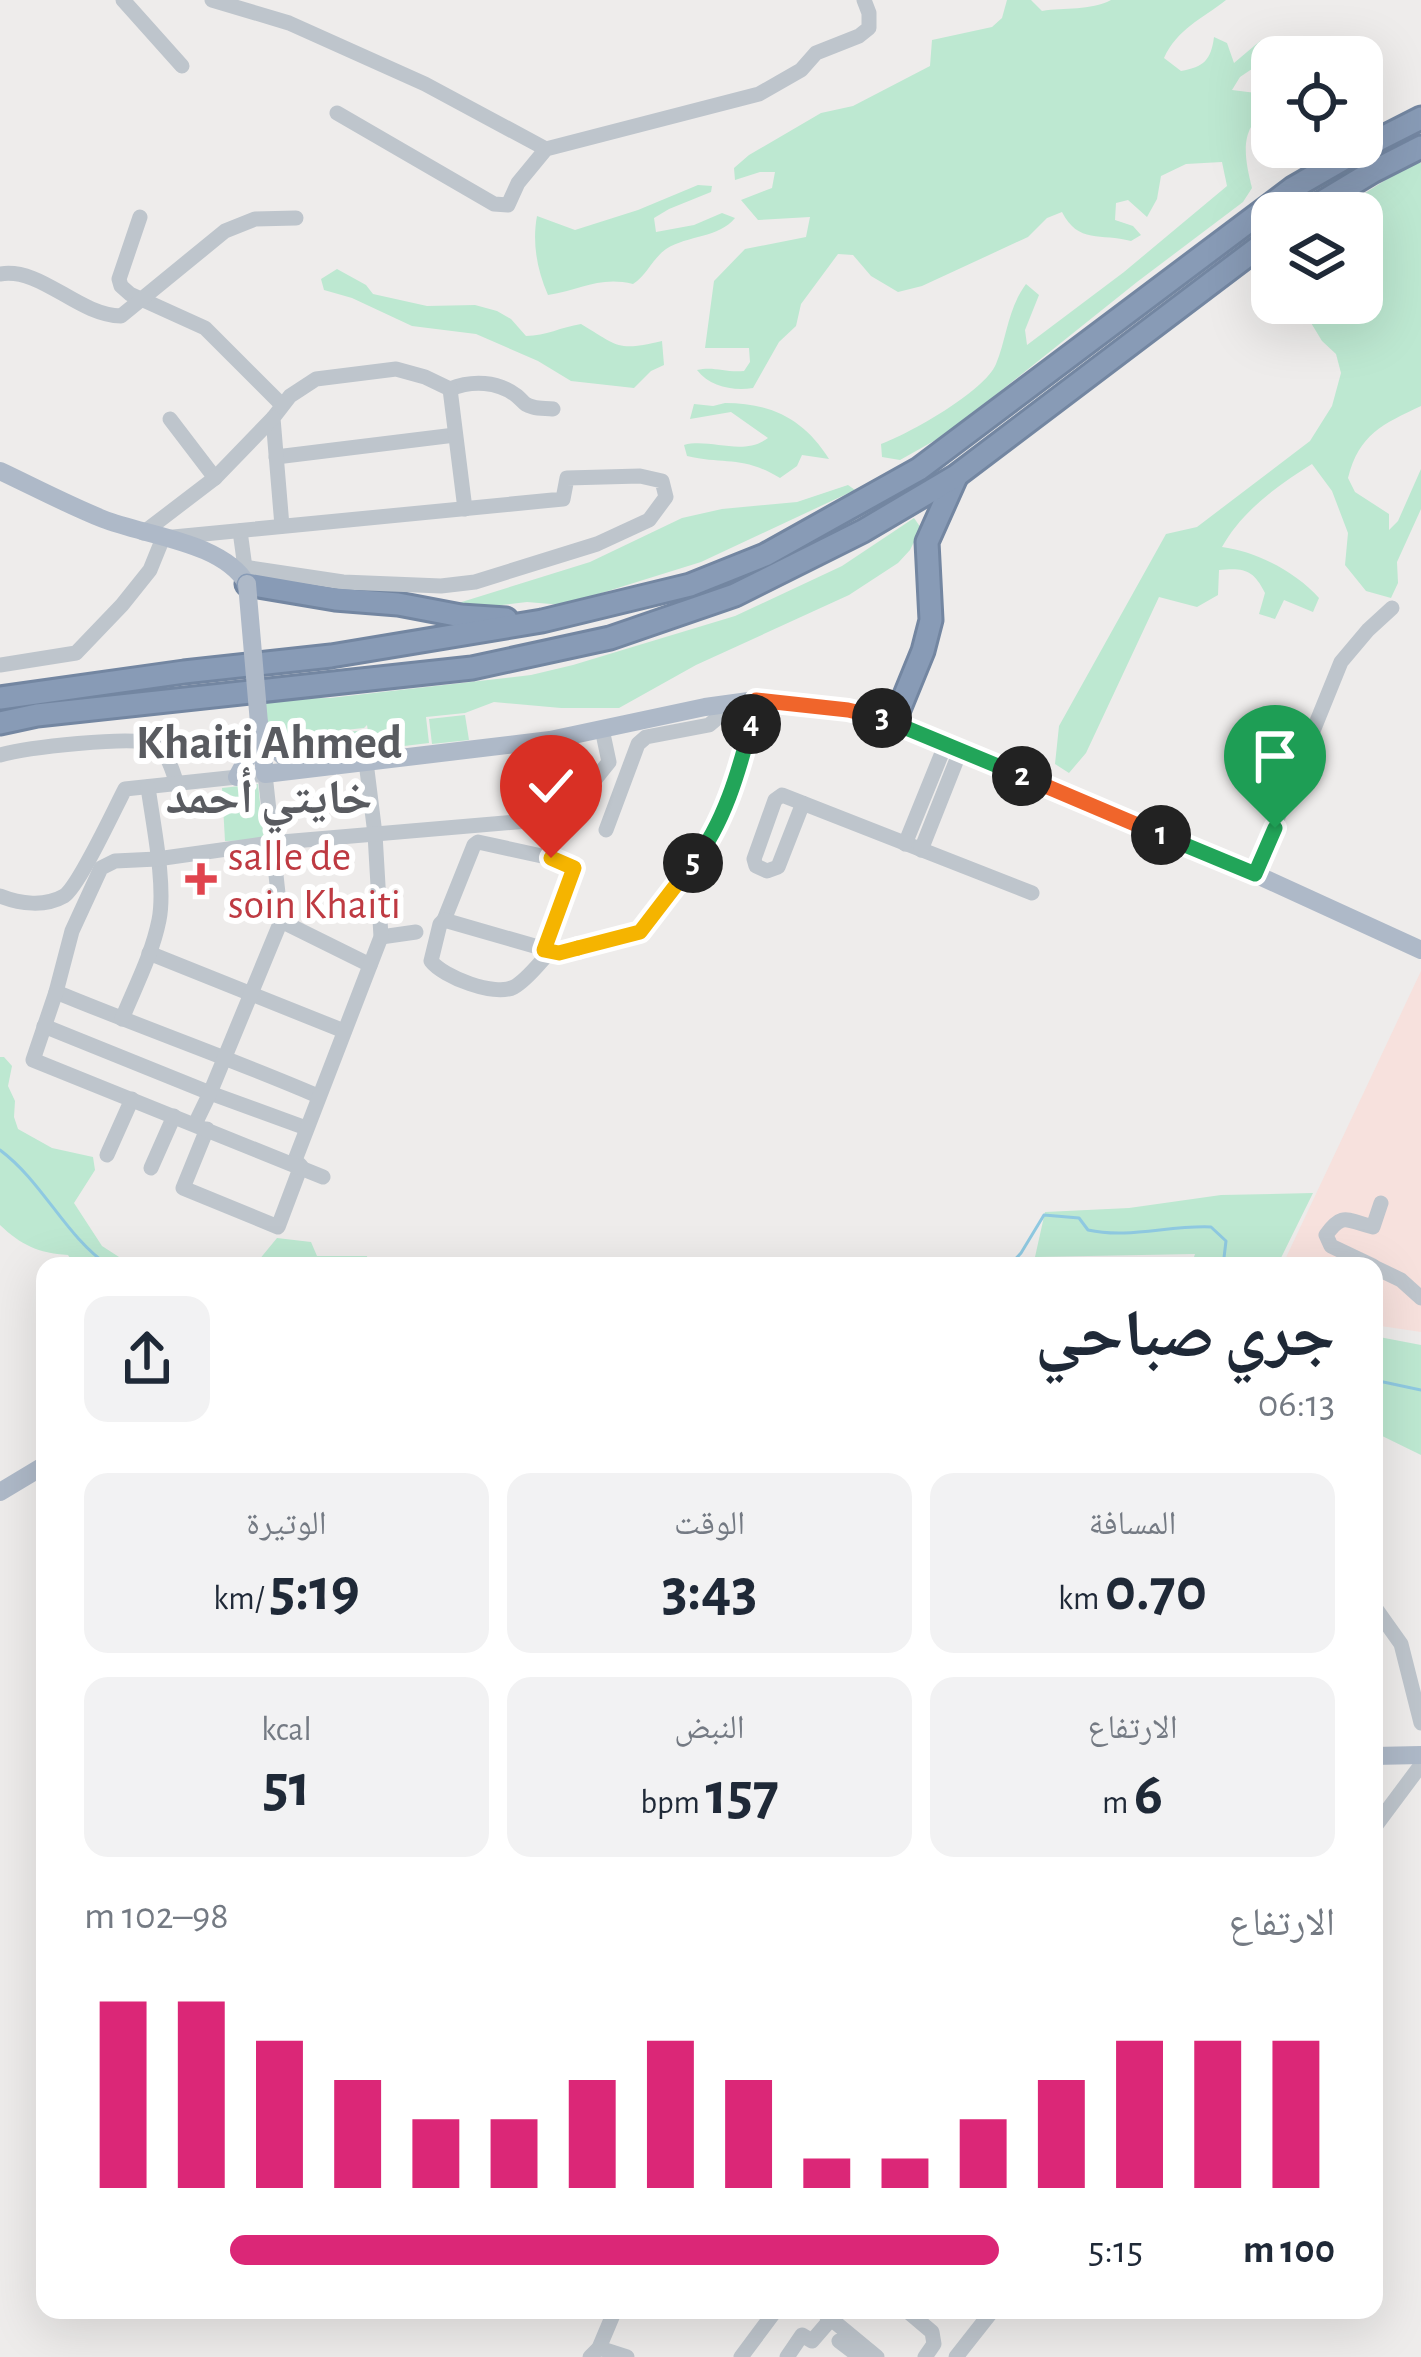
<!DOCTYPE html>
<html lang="ar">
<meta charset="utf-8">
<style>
body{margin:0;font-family:"Alegreya Sans","Noto Naskh Arabic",sans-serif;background:#f2f2f3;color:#1f2937;direction:rtl;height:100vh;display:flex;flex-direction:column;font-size:45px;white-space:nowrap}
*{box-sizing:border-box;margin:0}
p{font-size:39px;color:#747a83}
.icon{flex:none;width:66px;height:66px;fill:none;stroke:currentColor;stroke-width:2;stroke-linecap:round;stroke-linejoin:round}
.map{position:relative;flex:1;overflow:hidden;direction:ltr}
.details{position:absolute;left:36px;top:1257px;width:1347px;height:1062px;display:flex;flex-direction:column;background:#fff;border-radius:24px;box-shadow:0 12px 48px #0002;direction:rtl}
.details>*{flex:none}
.tools{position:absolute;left:1251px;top:36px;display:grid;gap:24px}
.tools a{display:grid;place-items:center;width:132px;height:132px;border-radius:24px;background:#fff;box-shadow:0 12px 48px #0002;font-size:60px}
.pin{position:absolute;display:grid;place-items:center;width:102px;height:102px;color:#fff;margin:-123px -51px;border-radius:50% 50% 50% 0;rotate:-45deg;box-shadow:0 0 12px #0007}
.pin .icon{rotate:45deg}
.km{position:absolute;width:60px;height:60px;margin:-30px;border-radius:50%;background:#222;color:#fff;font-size:33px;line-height:60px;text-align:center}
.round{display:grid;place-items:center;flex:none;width:126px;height:126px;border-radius:24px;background:#f2f2f3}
.overview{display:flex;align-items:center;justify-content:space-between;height:204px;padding:0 48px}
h1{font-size:66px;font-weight:700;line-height:90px}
.stats{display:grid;grid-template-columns:repeat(3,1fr);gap:18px;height:204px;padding:12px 48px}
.stats div{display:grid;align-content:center;border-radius:24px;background:#f2f2f3;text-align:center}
.stats b{font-size:60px;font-weight:700}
.stats small{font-size:33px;font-weight:400}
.stats p{font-size:33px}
.chart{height:336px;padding:24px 48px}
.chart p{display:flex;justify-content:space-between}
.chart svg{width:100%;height:216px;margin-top:12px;stroke:#db2777;stroke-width:6}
ul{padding:0 48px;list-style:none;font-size:39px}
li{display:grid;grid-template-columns:192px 144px 1fr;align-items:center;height:90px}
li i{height:30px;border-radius:15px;background:#db2777}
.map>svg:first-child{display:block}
.medical{fill:#f7e1dd}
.green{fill:#bde8d1}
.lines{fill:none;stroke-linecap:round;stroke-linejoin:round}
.stream{stroke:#8fc9e1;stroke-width:3}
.highway-casing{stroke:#7386a1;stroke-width:27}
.minor{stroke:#bec5cc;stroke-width:15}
.major{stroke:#aeb9c8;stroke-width:18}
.highway{stroke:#889bb6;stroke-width:21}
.major-bridge{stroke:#aeb9c8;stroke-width:18}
.split-1-casing{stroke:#fff;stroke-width:24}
.split-2-casing{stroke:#fff;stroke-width:24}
.split-3-casing{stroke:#fff;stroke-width:24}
.split-4-casing{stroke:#fff;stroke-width:24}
.split-5-casing{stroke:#fff;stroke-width:24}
.split-6-casing{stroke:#fff;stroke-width:24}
.split-7-casing{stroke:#fff;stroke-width:24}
.split-1{stroke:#22a559;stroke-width:15}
.split-2{stroke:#f0652b;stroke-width:15}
.split-3{stroke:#22a559;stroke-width:15}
.split-4{stroke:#f0652b;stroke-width:15}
.split-5{stroke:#22a559;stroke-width:15}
.split-6{stroke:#f5b400;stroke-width:15}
.split-7{stroke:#f5b400;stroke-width:15}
.health-dot{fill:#e0444e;stroke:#fff;stroke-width:4.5}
.labels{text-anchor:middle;stroke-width:12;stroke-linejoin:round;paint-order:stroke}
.health-label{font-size:42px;fill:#be3a42;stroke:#fff;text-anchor:start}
.quarter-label{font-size:48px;font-weight:bold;fill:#595b60;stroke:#fff}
</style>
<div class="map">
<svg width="1421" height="2357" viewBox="0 0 1421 2357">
<rect width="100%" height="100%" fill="#eeeceb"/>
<path class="medical" d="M1421 971V1332L1374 1325V1266H1282Z"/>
<g class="green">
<path d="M1007 0H1031L1042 11C1065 7 1090 11 1111 0H1226C1202 19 1177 29 1164 58L1181 71C1204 67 1211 60 1214 37L1227 43 1234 63 1260 41 1280 36 1286 46 1240 77 1232 90 1272 95V108C1238 125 1244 156 1252 188L1243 202 1137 282 948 433 900 460 882 457 881 444C909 434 985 391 996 364 1007 337 1008 308 1026 284L1039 295 1025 330 1027 345 1124 272 1227 186 1222 162 1186 164 1161 176 1157 199 1147 217 1128 200 1116 203 1115 220 1133 226 1141 235 1131 241C1101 233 1078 244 1062 212L1047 218 1028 237 922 286 898 292 871 276 853 255 838 254 801 304 796 326 779 342 753 388C733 391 710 387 697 370 714 366 726 373 744 371L750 362 749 348H705L714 281 745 249 806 237 810 217 758 220 741 200 772 188 775 172H760L735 180 734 168 749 155 821 113 853 106 930 66 932 40 992 27 1002 18Z"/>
<path d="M1414 162 1421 163V406C1383 424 1359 434 1348 478L1355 492 1389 514V530L1398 521 1421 469V509L1397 562 1398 583 1391 598 1366 591 1345 565 1348 533 1332 491 1312 464C1278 485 1242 511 1222 547 1255 551 1296 572 1319 598L1313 612 1284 600 1275 619 1259 614 1265 593C1253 569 1244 568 1219 570L1218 595 1197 607 1159 597 1086 753 1069 773 1055 764 1059 726 1166 534 1197 527 1310 441 1332 406 1341 373 1336 354 1322 341 1299 303H1362V213H1340L1343 207Z"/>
<path d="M698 185 712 186 711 192 669 209 654 218 656 232 694 225 722 213 735 218C719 238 688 235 666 249 653 258 647 275 633 284 599 276 581 290 548 295 537 270 532 243 537 216L575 230 638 210Z"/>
<path d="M337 269 366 285 373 294 427 306 475 305 497 311 511 319 526 336C546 336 561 327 581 324 618 346 617 352 662 341L664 365 651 371 634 388 571 381 538 361 476 334 412 326 352 298 324 290 321 279Z"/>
<path d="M725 403C771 403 804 419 829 459L802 455 797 466 780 478C742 455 725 465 687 456L684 445C711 438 743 457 768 438L731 412 690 419 694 404 713 406Z"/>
<path d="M848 485 855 490 701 562 563 605 527 602 486 607 452 605 590 562 682 518 722 509 797 502Z"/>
<path d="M914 518 921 528 910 550 898 563 849 595 696 665 619 708H561L494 702 465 713 426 717 429 743 371 750 367 725 364 728 267 738 265 699 330 698 531 675 573 665 735 616 842 566Z"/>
<path d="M465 715 469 740 432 744 429 719Z"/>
<path d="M365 730 367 751 333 755 331 734Z"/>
<path d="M258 784 264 840 225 841 222 788Z"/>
<path d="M0 1057H4L12 1066 8 1086 15 1101 14 1117 18 1129 52 1148 93 1157 95 1170 74 1203 102 1246 133 1266H75L68 1255C38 1253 21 1245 0 1225Z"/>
<path d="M1313 1193 1277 1266H1191L1195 1254 1035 1257 1045 1212 1129 1208 1221 1195Z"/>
<path d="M277 1238 311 1242 317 1256H367L368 1266H254Z"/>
<path d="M1374 1336 1421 1345V1455L1374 1432Z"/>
</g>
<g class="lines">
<g class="stream">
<path d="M0 1150C43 1182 65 1236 109 1266"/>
<path d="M1009 1266 1021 1253 1044 1215 1079 1218 1088 1230C1129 1239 1169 1225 1211 1227L1226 1241 1223 1266"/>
<path d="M1374 1380 1421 1390"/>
</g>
<defs>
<g id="highway">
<path d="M1304 213 1372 172 1421 147"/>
<path d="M247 584 335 599 398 604 461 616 506 619"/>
<path d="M0 698 184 672 331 656 542 621 690 585 765 555 919 469 1293 188 1366 146 1421 118"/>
<path d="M894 722 923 651 931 620 927 542 956 477"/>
<path d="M0 723 37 715 472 668 610 638 735 595 863 531 956 476 1272 237"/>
</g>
</defs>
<use href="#highway" class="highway-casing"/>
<g class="minor">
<path d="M123 0 182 66"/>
<path d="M212 0 289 23 425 84 546 149"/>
<path d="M337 113 494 204 508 205 518 183 546 149 759 94 801 70 816 53 859 36 869 28V13L864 0"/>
<path d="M140 217 119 279 121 286 130 294 205 328 282 405"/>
<path d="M0 274C42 267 77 315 121 316L225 231 255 219 296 218"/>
<path d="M450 389C472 380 498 381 517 396 525 403 523 404 533 407 540 409 547 408 553 409"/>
<path d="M170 419 215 478"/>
<path d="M276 457 455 435"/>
<path d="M282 526 273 418 290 396 316 379 396 369 425 377 450 389 465 509"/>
<path d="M240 531 246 575"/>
<path d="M143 533 215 478 273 418"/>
<path d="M0 665 76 653 122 605 150 570 163 538 563 499 567 478 640 476 662 481 666 497 649 520 597 544 475 582 441 586 343 582 230 565"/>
<path d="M0 755C24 748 133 735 153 744 168 751 172 770 177 784"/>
<path d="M803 803 778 867 767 871 756 866 754 859 775 800 782 795 1032 893"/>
<path d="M606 830 638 744 646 737 709 725 715 720 722 704"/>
<path d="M905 844 946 743"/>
<path d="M921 850 961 749"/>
<path d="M1255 874 1341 662 1368 630 1392 608"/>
<path d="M0 896C20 904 45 907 64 896 79 886 114 810 125 789L265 774 281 921 370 965"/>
<path d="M444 920 474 845 478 842 551 858 574 868 544 950"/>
<path d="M381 937 416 932"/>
<path d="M550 952C539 963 528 979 514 987 495 997 443 977 431 961L440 924 444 920 559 953 641 932 700 854 719 819 736 775 756 700"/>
<path d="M149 953 344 1031"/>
<path d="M56 992C143 1028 232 1059 318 1096"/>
<path d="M122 1019C135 987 152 955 159 920 166 885 153 824 148 787"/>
<path d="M44 1026 210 1093 306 1128"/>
<path d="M195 1124 210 1093 281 921"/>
<path d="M207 1129 183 1188 278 1227 301 1166 295 1160 381 937 375 834 366 762"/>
<path d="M107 1155 132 1099"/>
<path d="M151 1168 174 1116"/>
<path d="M323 1177 33 1060 56 992 72 931 101 868 115 861 157 859 270 843 564 818 609 762 602 729"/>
<path d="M1373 1266 1331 1246 1326 1235C1343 1211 1347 1221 1373 1227L1381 1203"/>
<path d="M1374 1267 1401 1280 1421 1298"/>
<path d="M1374 1606 1401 1644 1421 1723"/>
<path d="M1374 1828 1421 1765"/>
<path d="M824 2310 825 2314 877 2357"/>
<path d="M906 2310 932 2332 934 2344 925 2357"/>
<path d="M839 2341 860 2357"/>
<path d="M599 2348 627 2357"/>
<path d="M590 2357 599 2348 615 2310"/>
<path d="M741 2357 776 2310"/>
<path d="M787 2357 802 2335 812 2341 831 2319"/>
<path d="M956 2357 993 2310"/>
</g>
<g class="major">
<path d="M0 471C34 487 68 505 103 519 146 536 223 542 247 584"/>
<path d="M259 723 265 774 550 740 705 707 756 700 848 710 894 722 1255 874 1421 950"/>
<path d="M237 777 260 735 283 756 305 767"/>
<path d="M0 1492 45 1465"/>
<path d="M1374 1756 1421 1755"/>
</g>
<use href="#highway" class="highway"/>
<path class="major-bridge" d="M247 584 259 723"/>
</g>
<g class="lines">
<defs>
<path id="split-1" d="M1161 835 1255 874 1275 828"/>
<path id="split-2" d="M1022 776 1161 835"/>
<path id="split-3" d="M882 718 1022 776"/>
<path id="split-4" d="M751 724 756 700 848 710 882 718"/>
<path id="split-5" d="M693 863C724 824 739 771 751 724"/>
<path id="split-6" d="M578 948 640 932 693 863"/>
<path id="split-7" d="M551 858 574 868 544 950 559 953 578 948"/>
</defs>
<use href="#split-1" class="split-1-casing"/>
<use href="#split-2" class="split-2-casing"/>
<use href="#split-3" class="split-3-casing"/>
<use href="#split-4" class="split-4-casing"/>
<use href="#split-5" class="split-5-casing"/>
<use href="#split-6" class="split-6-casing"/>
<use href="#split-7" class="split-7-casing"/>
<use href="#split-1" class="split-1"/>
<use href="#split-2" class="split-2"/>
<use href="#split-3" class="split-3"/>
<use href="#split-4" class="split-4"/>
<use href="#split-5" class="split-5"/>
<use href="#split-6" class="split-6"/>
<use href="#split-7" class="split-7"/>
</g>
<path class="health-dot" d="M195 861h12v12h12v12h-12v12h-12v-12h-12v-12h12z"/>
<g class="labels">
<g class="health-label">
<text x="228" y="870">salle de<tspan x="228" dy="48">soin Khaiti</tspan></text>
</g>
<g class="quarter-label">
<text x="269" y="758">Khaiti Ahmed<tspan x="269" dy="55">خايتي أحمد</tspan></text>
</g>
</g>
</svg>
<div class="tools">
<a><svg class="icon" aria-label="locate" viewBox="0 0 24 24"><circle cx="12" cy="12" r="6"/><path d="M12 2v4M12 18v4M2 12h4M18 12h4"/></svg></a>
<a><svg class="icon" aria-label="layers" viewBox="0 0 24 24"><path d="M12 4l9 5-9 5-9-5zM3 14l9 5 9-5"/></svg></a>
</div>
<div class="pin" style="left:1275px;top:828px;background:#1e9e55"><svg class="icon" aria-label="arrive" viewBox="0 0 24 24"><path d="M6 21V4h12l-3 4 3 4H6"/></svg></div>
<div class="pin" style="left:551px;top:858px;background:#d93025"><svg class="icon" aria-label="check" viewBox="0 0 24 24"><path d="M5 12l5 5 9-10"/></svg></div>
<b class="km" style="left:1161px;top:835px">1</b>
<b class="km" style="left:1022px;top:776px">2</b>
<b class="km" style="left:882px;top:718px">3</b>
<b class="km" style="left:751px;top:724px">4</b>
<b class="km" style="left:693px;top:863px">5</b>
<section class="details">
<div class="overview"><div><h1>جري صباحي</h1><p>06:13</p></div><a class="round"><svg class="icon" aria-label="share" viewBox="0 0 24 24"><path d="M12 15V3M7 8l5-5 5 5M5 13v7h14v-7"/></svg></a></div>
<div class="stats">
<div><p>المسافة</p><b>0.70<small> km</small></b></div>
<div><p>الوقت</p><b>3:43</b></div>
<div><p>الوتيرة</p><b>5:19<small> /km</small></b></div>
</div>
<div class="stats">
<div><p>الارتفاع</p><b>6<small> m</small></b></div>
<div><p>النبض</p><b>157<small> bpm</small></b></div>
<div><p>kcal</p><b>51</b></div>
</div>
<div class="chart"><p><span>الارتفاع</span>98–102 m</p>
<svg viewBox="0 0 160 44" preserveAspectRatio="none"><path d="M5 44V6M15 44V6M25 44V14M35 44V22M45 44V30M55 44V30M65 44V22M75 44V14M85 44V22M95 44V38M105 44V38M115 44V30M125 44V22M135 44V14M145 44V14M155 44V14"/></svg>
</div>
<ul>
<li><b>100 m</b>5:15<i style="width:84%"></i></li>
</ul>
</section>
</div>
